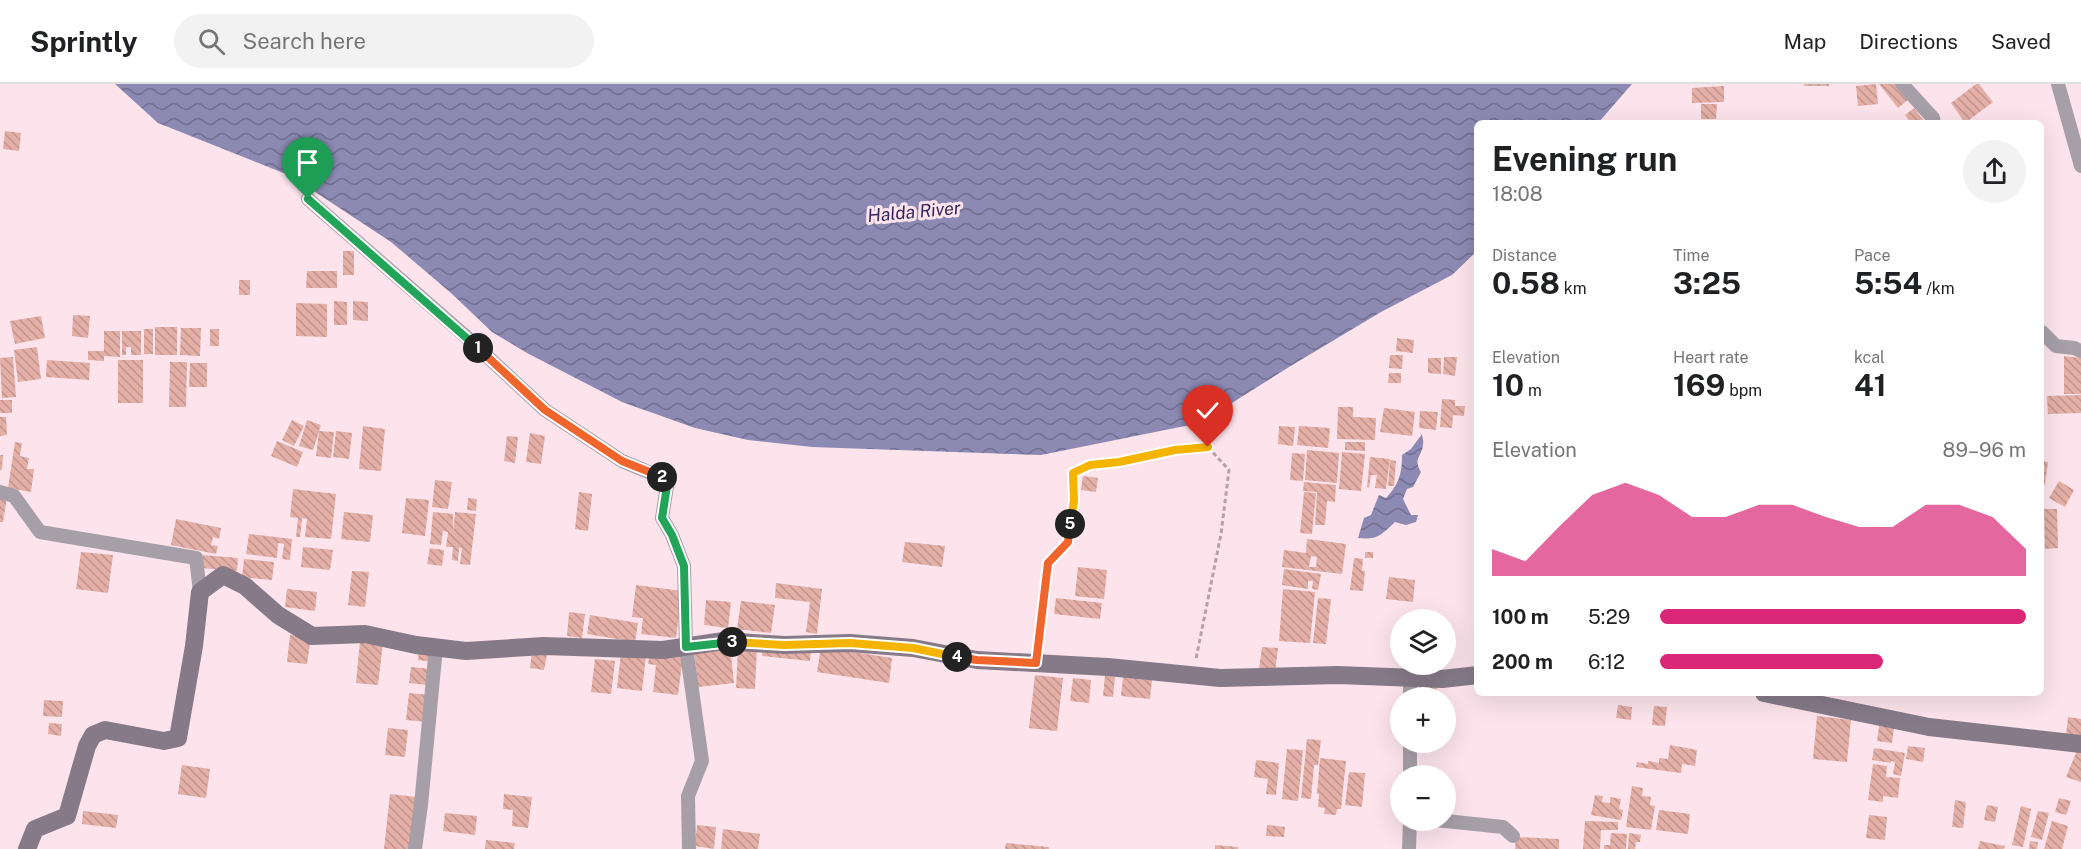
<!DOCTYPE html>
<meta charset="utf-8">
<style>
body{margin:0;font-family:"Public Sans",sans-serif;background:#f2f2f2;color:#202124;height:100vh;display:flex;flex-direction:column;font-size:22px;white-space:nowrap}
*{box-sizing:border-box;margin:0}
p{font-size:20px;color:#757577}
.icon{flex:none;width:33px;height:33px;fill:none;stroke:currentColor;stroke-width:2;stroke-linecap:round;stroke-linejoin:round}
.map{position:relative;flex:1;overflow:hidden}
.side{position:absolute;left:1474px;top:36px;width:570px;height:576px;display:flex;flex-direction:column;background:#fff;border-radius:9px;box-shadow:0 6px 24px #0002}
.side>*{flex:none}
.buttons{position:absolute;left:1390px;top:525px;display:grid;gap:12px}
.buttons a{display:grid;place-items:center;width:66px;height:66px;border-radius:50%;background:#fff;box-shadow:0 6px 24px #0002;font-size:30px}
.pin{position:absolute;display:grid;place-items:center;width:51px;height:51px;color:#fff;margin:-62px -26px;border-radius:50% 50% 50% 0;rotate:-45deg;box-shadow:0 0 6px #0007}
.pin .icon{rotate:45deg}
.km{position:absolute;width:30px;height:30px;margin:-15px;border-radius:50%;background:#222;color:#fff;font-size:16px;line-height:30px;text-align:center}
.round{display:grid;place-items:center;flex:none;width:63px;height:63px;border-radius:32px;background:#f2f2f2}
.overview{display:flex;align-items:center;justify-content:space-between;height:102px;padding:0 18px}
h1{font-size:33px;font-weight:700;line-height:45px}
.metrics{display:grid;grid-template-columns:repeat(3,1fr);gap:9px;height:102px;padding:6px 18px}
.metrics div{display:grid;align-content:center}
.metrics b{font-size:30px;font-weight:700}
.metrics small{font-size:16px;font-weight:400}
.metrics p{font-size:16px}
.chart{height:168px;padding:12px 18px}
.chart p{display:flex;justify-content:space-between}
.chart svg{width:100%;height:108px;margin-top:6px;fill:#db2777;opacity:.7}
ul{padding:0 18px;list-style:none;font-size:20px}
li{display:grid;grid-template-columns:96px 72px 1fr;align-items:center;height:45px}
li i{height:15px;border-radius:8px;background:#db2777}
header{display:flex;align-items:center;gap:36px;box-sizing:border-box;height:84px;padding:0 30px;background:#fff;border-bottom:2px solid #e0e0e0}
header strong{font-size:28px}
nav{display:flex;gap:33px;margin-inline-start:auto;font-size:21px}
.search{width:420px;height:54px;background:#f2f2f2;display:flex;align-items:center;gap:15px;box-sizing:border-box;padding:0 21px;border-radius:33px;color:#757577;font-size:22px}
.map>svg:first-child{display:block}
.water{fill:url(#water-waves)}
.building{fill:url(#building-back-hatch);fill-rule:evenodd}
.lines{fill:none;stroke-linecap:round;stroke-linejoin:round}
.path{stroke:#b5a1a8;stroke-width:3;stroke-dasharray:4.5 3;stroke-linecap:butt}
.street{stroke:#a79fa8;stroke-width:14}
.secondary{stroke:#867a88;stroke-width:18}
.split-1-casing{stroke:#fff;stroke-width:12}
.split-2-casing{stroke:#fff;stroke-width:12}
.split-3-casing{stroke:#fff;stroke-width:12}
.split-4-casing{stroke:#fff;stroke-width:12}
.split-5-casing{stroke:#fff;stroke-width:12}
.split-6-casing{stroke:#fff;stroke-width:12}
.split-1{stroke:#22a559;stroke-width:8}
.split-2{stroke:#f0652b;stroke-width:8}
.split-3{stroke:#22a559;stroke-width:8}
.split-4{stroke:#f5b400;stroke-width:8}
.split-5{stroke:#f0652b;stroke-width:8}
.split-6{stroke:#f5b400;stroke-width:8}
.labels{text-anchor:middle;stroke-width:6;stroke-linejoin:round;paint-order:stroke}
.water-label{font-size:18px;font-style:italic;fill:#30265c;stroke:#fde4ec}
</style>
<header>
<strong>Sprintly</strong>
<div class="search"><svg class="icon" aria-label="search" viewBox="0 0 24 24"><circle cx="10" cy="10" r="6"/><path d="M15 15l6 6"/></svg>Search here</div>
<nav><a>Map</a><a>Directions</a><a>Saved</a></nav>
</header>
<div class="map">
<svg width="2081" height="765" viewBox="0 0 2081 765">
<defs>
<pattern id="water-waves" width="16" height="10" patternUnits="userSpaceOnUse" patternTransform="scale(1.5)"><rect width="16" height="10" fill="#8c89b3"/><path d="M0 5q4-4 8 0t8 0" fill="none" stroke="#716e90"/></pattern>
<pattern id="building-back-hatch" width="6" height="6" patternUnits="userSpaceOnUse" patternTransform="scale(1.5)"><rect width="6" height="6" fill="#e3afa6"/><path d="M-1 5l2 2M0 0l6 6M5-1l2 2" fill="none" stroke="#c2958e"/></pattern>
</defs>
<rect width="100%" height="100%" fill="#fde4ec"/>
<g class="water">
<path d="M115 0H1632L1598 39H1478L1477 167 1452 191 1381 228 1289 283 1200 339 1041 371 812 363 748 356 695 344 622 318 527 269 492 248 451 209 391 158 291 92 158 39Z"/>
<path d="M1422 350C1422 353 1424 357 1423 360 1423 372 1412 374 1421 388L1413 403 1407 405 1403 415 1411 431H1418L1416 438 1406 441 1395 438C1381 451 1378 456 1358 454L1364 434 1371 431 1379 411 1386 414C1399 400 1402 390 1402 371L1411 365Z"/>
</g>
<g class="building">
<rect x="1804" y="0" width="25" height="2"/>
<path d="M1876 0 1878 20 1858 22 1856 2Z"/>
<path d="M1879 0H1897L1909 15 1898 24Z"/>
<path d="M1976 0H1979L1993 18 1965 39 1951 19Z"/>
<path d="M1724 2V18L1692 19V4Z"/>
<path d="M1701 20H1717L1716 35H1701Z"/>
<path d="M1914 24 1926 39H1911L1905 31Z"/>
<path d="M5 47 21 49 19 67 3 65Z"/>
<rect x="343" y="167" width="11" height="24"/>
<path d="M307 187H337V204H306Z"/>
<rect x="239" y="196" width="11" height="15"/>
<path d="M334 217 347 218V241H334Z"/>
<path d="M353 217 368 218V237L353 236Z"/>
<path d="M296 219 327 220V253L296 252Z"/>
<path d="M73 231 90 232 88 254 72 252Z"/>
<path d="M41 232 45 254 15 260 10 237Z"/>
<rect x="155" y="243" width="22" height="28"/>
<path d="M181 244H201L200 272 180 271Z"/>
<rect x="144" y="245" width="9" height="25"/>
<rect x="210" y="245" width="9" height="17"/>
<path d="M104 247H120V273L104 272V277L88 276V267H104Z"/>
<path d="M122 247H141V271H131V263H126V271H122Z"/>
<path d="M1397 254 1414 256 1413 269 1396 267Z"/>
<path d="M37 263 41 295 18 298 14 266Z"/>
<path d="M1390 271H1403L1402 285 1389 284Z"/>
<path d="M2064 272 2081 274V310H2064Z"/>
<path d="M13 273 16 313 2 314 0 274Z"/>
<path d="M1444 273H1457L1455 292 1443 290Z"/>
<path d="M1428 274H1441V290L1428 289Z"/>
<path d="M47 276 90 279 89 296 46 293Z"/>
<rect x="118" y="276" width="25" height="43"/>
<path d="M170 278H187L186 323H169Z"/>
<path d="M190 279H207V303H189Z"/>
<path d="M1389 289H1401V299H1388Z"/>
<path d="M2081 311V329L2048 330 2047 312Z"/>
<path d="M1442 315 1455 316V322H1465L1464 332 1453 331 1452 344 1440 343Z"/>
<rect x="0" y="316" width="12" height="13"/>
<path d="M1338 323H1353V333L1376 334 1375 356 1337 355Z"/>
<path d="M1384 324 1415 328 1412 352 1380 348Z"/>
<path d="M1420 327 1438 328 1436 346 1419 344Z"/>
<path d="M0 333H6L7 351 0 352Z"/>
<path d="M292 336 304 342 294 362 282 356Z"/>
<path d="M307 336 321 341 319 347 334 348 331 374 316 372 319 348 313 366 299 362Z"/>
<path d="M363 342 385 345 381 387 359 385Z"/>
<path d="M1279 342 1295 343 1293 362 1278 360Z"/>
<path d="M1299 342 1330 344 1328 364 1297 361Z"/>
<path d="M336 347 352 349 349 375 333 373Z"/>
<path d="M530 349 545 352 541 380 526 378Z"/>
<path d="M507 352 518 353 515 379 504 377Z"/>
<path d="M277 357 303 368 297 383 271 372Z"/>
<path d="M15 358 22 359 20 372 29 374 27 385H34L31 408 8 404Z"/>
<path d="M1345 358H1365V367L1345 366Z"/>
<path d="M1307 366 1339 369 1337 399 1305 396Z"/>
<path d="M1342 368 1365 370 1361 407 1339 405Z"/>
<path d="M1292 369 1305 370 1303 397 1290 396Z"/>
<path d="M0 371H3L2 386H0Z"/>
<path d="M1370 373 1390 375 1386 405 1375 404 1377 391H1371L1369 404 1367 403Z"/>
<path d="M1390 376 1396 377 1394 402H1388Z"/>
<path d="M2042 377 2048 378 2045 401H2042Z"/>
<path d="M1083 392 1098 394 1096 408 1081 406Z"/>
<path d="M435 396 452 398 448 425 432 423Z"/>
<path d="M2059 397 2074 406 2065 423 2049 414Z"/>
<path d="M1304 398 1336 401 1335 418 1327 417 1325 441H1315L1317 408 1303 407Z"/>
<path d="M293 405 336 410 331 455 305 453 307 435 302 434 300 453H296L298 434 290 433Z"/>
<path d="M579 408 592 410 588 447 575 445Z"/>
<path d="M1304 408 1316 409 1312 450 1300 449Z"/>
<path d="M0 412 7 413 3 438H0Z"/>
<path d="M406 414 429 416 425 452 402 449Z"/>
<path d="M468 414 477 415 476 427 467 426Z"/>
<path d="M2044 425H2057L2058 464 2045 465Z"/>
<path d="M344 428 373 431 370 458 341 455Z"/>
<path d="M433 428 453 430V449L455 428 476 430 470 481 460 480 462 464H459L458 477 452 476 453 463H446L448 448 443 447 441 461 430 460Z"/>
<path d="M176 435 221 444 219 455 213 453 211 461 218 462 216 470 171 461Z"/>
<path d="M249 450 292 455 290 476 282 475 284 460 278 459 277 474 246 470Z"/>
<path d="M1307 455 1346 460 1342 490 1282 483 1284 466 1306 469ZM1311 472 1317 473 1316 483H1309Z"/>
<path d="M905 458 945 462 942 483 902 478Z"/>
<path d="M303 463 333 466 330 486 301 483Z"/>
<path d="M430 464 444 466 442 482 427 480Z"/>
<path d="M81 468 113 471 108 509 76 505Z"/>
<rect x="1365" y="468" width="8" height="6"/>
<path d="M203 471 238 474 237 487 202 484Z"/>
<path d="M1354 474 1363 475 1362 486 1365 487 1363 507 1350 506Z"/>
<path d="M244 475 274 478 272 496 242 493Z"/>
<path d="M1078 483 1107 486 1104 515 1075 512Z"/>
<path d="M1284 485 1321 490 1318 506 1312 505 1313 497H1308V505L1282 501Z"/>
<path d="M352 487 369 488 365 523 348 521Z"/>
<path d="M1389 493 1415 496 1413 518 1386 515Z"/>
<path d="M776 499 822 505 817 550 806 548 810 518 775 514Z"/>
<path d="M636 501 682 507 676 554 641 550 643 534 632 533Z"/>
<path d="M287 505 317 508 315 527 285 523Z"/>
<path d="M1283 505 1315 508 1310 559 1279 557Z"/>
<path d="M1056 514 1102 519 1100 535 1054 530Z"/>
<path d="M1318 514 1331 515 1326 560 1313 559Z"/>
<path d="M706 516 731 518 728 544 704 541Z"/>
<path d="M741 517 775 521 771 549 737 545Z"/>
<path d="M569 528 585 530 582 554 567 552Z"/>
<path d="M590 531 638 539 635 558 587 550Z"/>
<path d="M290 551 311 553 307 580 287 578Z"/>
<path d="M360 557 383 559 378 601 356 599Z"/>
<path d="M730 562 734 599 698 603 694 566Z"/>
<path d="M763 562 811 567 810 577 762 572Z"/>
<path d="M821 563 892 574 889 599 817 588Z"/>
<path d="M1262 563 1278 564 1275 588 1259 586Z"/>
<path d="M738 564H757L755 605 736 604Z"/>
<path d="M419 565 434 567 432 578 418 576Z"/>
<path d="M532 568 547 570 544 586 530 584Z"/>
<path d="M621 569 646 572 642 607 617 604Z"/>
<path d="M650 569 683 572 678 611 653 608 656 581 648 580Z"/>
<path d="M595 575 615 577 611 610 591 608Z"/>
<path d="M411 583 430 585 428 601 409 599Z"/>
<path d="M1035 591 1063 594 1057 647 1029 644Z"/>
<path d="M1105 591 1115 593 1113 613 1103 612Z"/>
<path d="M1123 593 1152 596 1150 615 1121 612Z"/>
<path d="M1073 594 1091 596 1089 619 1070 617Z"/>
<rect x="1418" y="603" width="19" height="11"/>
<path d="M409 609 430 611 426 638 406 636Z"/>
<path d="M44 616 63 617 62 633 43 632Z"/>
<path d="M1618 621 1632 623 1631 636 1616 634Z"/>
<path d="M1654 622 1667 623 1665 642 1652 641Z"/>
<path d="M1817 632 1851 636 1847 678 1813 675Z"/>
<path d="M2068 633 2081 635V654L2066 652Z"/>
<path d="M49 639 62 640 61 652 48 650Z"/>
<path d="M1879 642 1894 644 1892 659 1877 657Z"/>
<path d="M388 644 408 646 405 673 385 671Z"/>
<path d="M1307 655 1321 656 1318 681H1314L1311 715 1301 714Z"/>
<path d="M1670 661 1697 666 1695 682 1682 680 1681 689 1636 683 1637 678 1648 680V677L1659 679V674L1668 675Z"/>
<path d="M1908 662 1925 664 1923 678 1906 675Z"/>
<path d="M2079 662 2081 663V698L2066 693Z"/>
<path d="M1874 664 1905 669 1901 692 1893 690 1895 678 1891 677V679L1872 676Z"/>
<path d="M1287 665 1303 666 1298 717 1282 715Z"/>
<path d="M1320 674 1346 677 1341 725H1337L1336 731 1324 730 1325 724 1318 723 1319 710H1317Z"/>
<path d="M1256 676 1279 679 1276 711 1266 710 1268 695 1254 693Z"/>
<path d="M1873 680 1887 682 1886 693 1900 694 1898 714 1883 712V718L1868 716Z"/>
<path d="M182 681 210 685 206 714 178 710Z"/>
<path d="M1349 688 1365 689 1362 723 1345 721Z"/>
<path d="M1632 702 1643 704 1642 712 1651 713 1650 721 1655 722 1651 746 1626 743Z"/>
<path d="M390 710 417 713 411 765H384Z"/>
<path d="M504 710 532 713 528 744 512 742 513 726 503 725Z"/>
<path d="M1595 711 1603 712 1602 718 1610 719V713L1621 715 1619 725 1623 726 1621 736 1591 731Z"/>
<path d="M2059 714 2071 717 2066 731 2055 728Z"/>
<path d="M1955 716 1966 718 1963 744 1952 743Z"/>
<path d="M1987 721 1998 723 1995 738 1984 736Z"/>
<path d="M2021 722 2031 725 2023 763 2012 761Z"/>
<path d="M1659 726 1690 730 1688 750 1656 746Z"/>
<path d="M83 727 118 731 116 744 82 740Z"/>
<path d="M2038 727 2049 729 2042 756 2031 753Z"/>
<path d="M445 729 477 732 475 751 443 747Z"/>
<path d="M1869 731 1887 733 1885 756 1866 754Z"/>
<path d="M1585 737 1618 738V746H1601L1600 765H1583Z"/>
<path d="M2052 737 2068 742 2062 765H2044Z"/>
<path d="M697 741 716 743 714 765 695 762Z"/>
<path d="M1267 741 1285 743 1284 753 1266 752Z"/>
<path d="M723 745 760 750 758 765H721Z"/>
<path d="M1611 749 1627 750 1626 765H1604V761H1610Z"/>
<path d="M1629 749 1641 751 1640 758H1636L1635 765H1628Z"/>
<path d="M1516 753 1559 755V765H1515Z"/>
<path d="M486 756 515 759 514 765H485Z"/>
<path d="M1980 757 2005 762 2004 765H1978Z"/>
<path d="M2030 757 2038 758 2037 765H2029Z"/>
<path d="M1006 759 1049 763V765H1005Z"/>
<path d="M1215 761 1238 763V765H1215Z"/>
</g>
<g class="lines">
<path class="path" d="M1037 564 1048 479 1068 458 1073 417V389L1090 381 1119 378 1175 366 1208 363 1229 386 1221 450 1196 575"/>
<g class="street">
<path d="M1902 0 1933 34 1934 39"/>
<path d="M2058 0 2081 82"/>
<path d="M308 115 463 250 545 326 622 377 668 396 662 434 672 451 684 482 686 563 702 677 688 712 689 765"/>
<path d="M2042 248 2056 262 2074 264 2081 267"/>
<path d="M0 408 14 412 40 448 196 474 200 508"/>
<path d="M1410 594V614"/>
<path d="M1410 658V692"/>
<path d="M1436 736 1503 743 1513 752"/>
<path d="M415 765 421 721 436 563"/>
<path d="M1409 765 1410 736"/>
</g>
<g class="secondary">
<path d="M1764 609 1929 643 2081 660"/>
<path d="M27 765 35 745 67 732 87 662 93 651 105 646 164 657 178 654 194 562 200 508 223 491 245 502 278 531 312 552 365 550 416 561 466 567 544 562 663 566 724 557 784 561 850 559 913 564 977 576 1108 583 1220 594 1338 591 1442 595 1478 591"/>
</g>
</g>
<g class="lines">
<defs>
<path id="split-1" d="M308 115 478 264"/>
<path id="split-2" d="M478 264 545 326 622 377 662 393"/>
<path id="split-3" d="M662 393 668 396 662 434 672 451 684 482 686 563 732 558"/>
<path id="split-4" d="M732 558 784 561 850 559 913 564 957 573"/>
<path id="split-5" d="M957 573 977 576 1036 579 1048 479 1068 458 1070 440"/>
<path id="split-6" d="M1070 440 1074 417 1073 389 1090 381 1119 378 1175 366 1208 363"/>
</defs>
<use href="#split-1" class="split-1-casing"/>
<use href="#split-2" class="split-2-casing"/>
<use href="#split-3" class="split-3-casing"/>
<use href="#split-4" class="split-4-casing"/>
<use href="#split-5" class="split-5-casing"/>
<use href="#split-6" class="split-6-casing"/>
<use href="#split-1" class="split-1"/>
<use href="#split-2" class="split-2"/>
<use href="#split-3" class="split-3"/>
<use href="#split-4" class="split-4"/>
<use href="#split-5" class="split-5"/>
<use href="#split-6" class="split-6"/>
</g>
<g class="labels">
<g class="water-label">
<text transform="translate(914 128) rotate(-5)" y="6">Halda River</text>
</g>
</g>
</svg>
<div class="buttons">
<a><svg class="icon" aria-label="layers" viewBox="0 0 24 24"><path d="M12 4l9 5-9 5-9-5zM3 14l9 5 9-5"/></svg></a>
<a>+</a>
<a>−</a>
</div>
<div class="pin" style="left:308px;top:115px;background:#1e9e55"><svg class="icon" aria-label="arrive" viewBox="0 0 24 24"><path d="M6 21V4h12l-3 4 3 4H6"/></svg></div>
<div class="pin" style="left:1208px;top:363px;background:#d93025"><svg class="icon" aria-label="check" viewBox="0 0 24 24"><path d="M5 12l5 5 9-10"/></svg></div>
<b class="km" style="left:478px;top:264px">1</b>
<b class="km" style="left:662px;top:393px">2</b>
<b class="km" style="left:732px;top:558px">3</b>
<b class="km" style="left:957px;top:573px">4</b>
<b class="km" style="left:1070px;top:440px">5</b>
<section class="side">
<div class="overview"><div><h1>Evening run</h1><p>18:08</p></div><a class="round"><svg class="icon" aria-label="share" viewBox="0 0 24 24"><path d="M12 15V3M7 8l5-5 5 5M5 13v7h14v-7"/></svg></a></div>
<div class="metrics">
<div><p>Distance</p><b>0.58<small> km</small></b></div>
<div><p>Time</p><b>3:25</b></div>
<div><p>Pace</p><b>5:54<small> /km</small></b></div>
</div>
<div class="metrics">
<div><p>Elevation</p><b>10<small> m</small></b></div>
<div><p>Heart rate</p><b>169<small> bpm</small></b></div>
<div><p>kcal</p><b>41</b></div>
</div>
<div class="chart"><p><span>Elevation</span>89–96 m</p>
<svg viewBox="0 0 160 44" preserveAspectRatio="none"><path d="M0 44V33L10 38L20 24L30 11L40 6L50 11L60 20L70 20L80 15L90 15L100 20L110 24L120 24L130 15L140 15L150 20L160 33V44z"/></svg>
</div>
<ul>
<li><b>100 m</b>5:29<i style="width:100%"></i></li>
<li><b>200 m</b>6:12<i style="width:61%"></i></li>
</ul>
</section>
</div>
